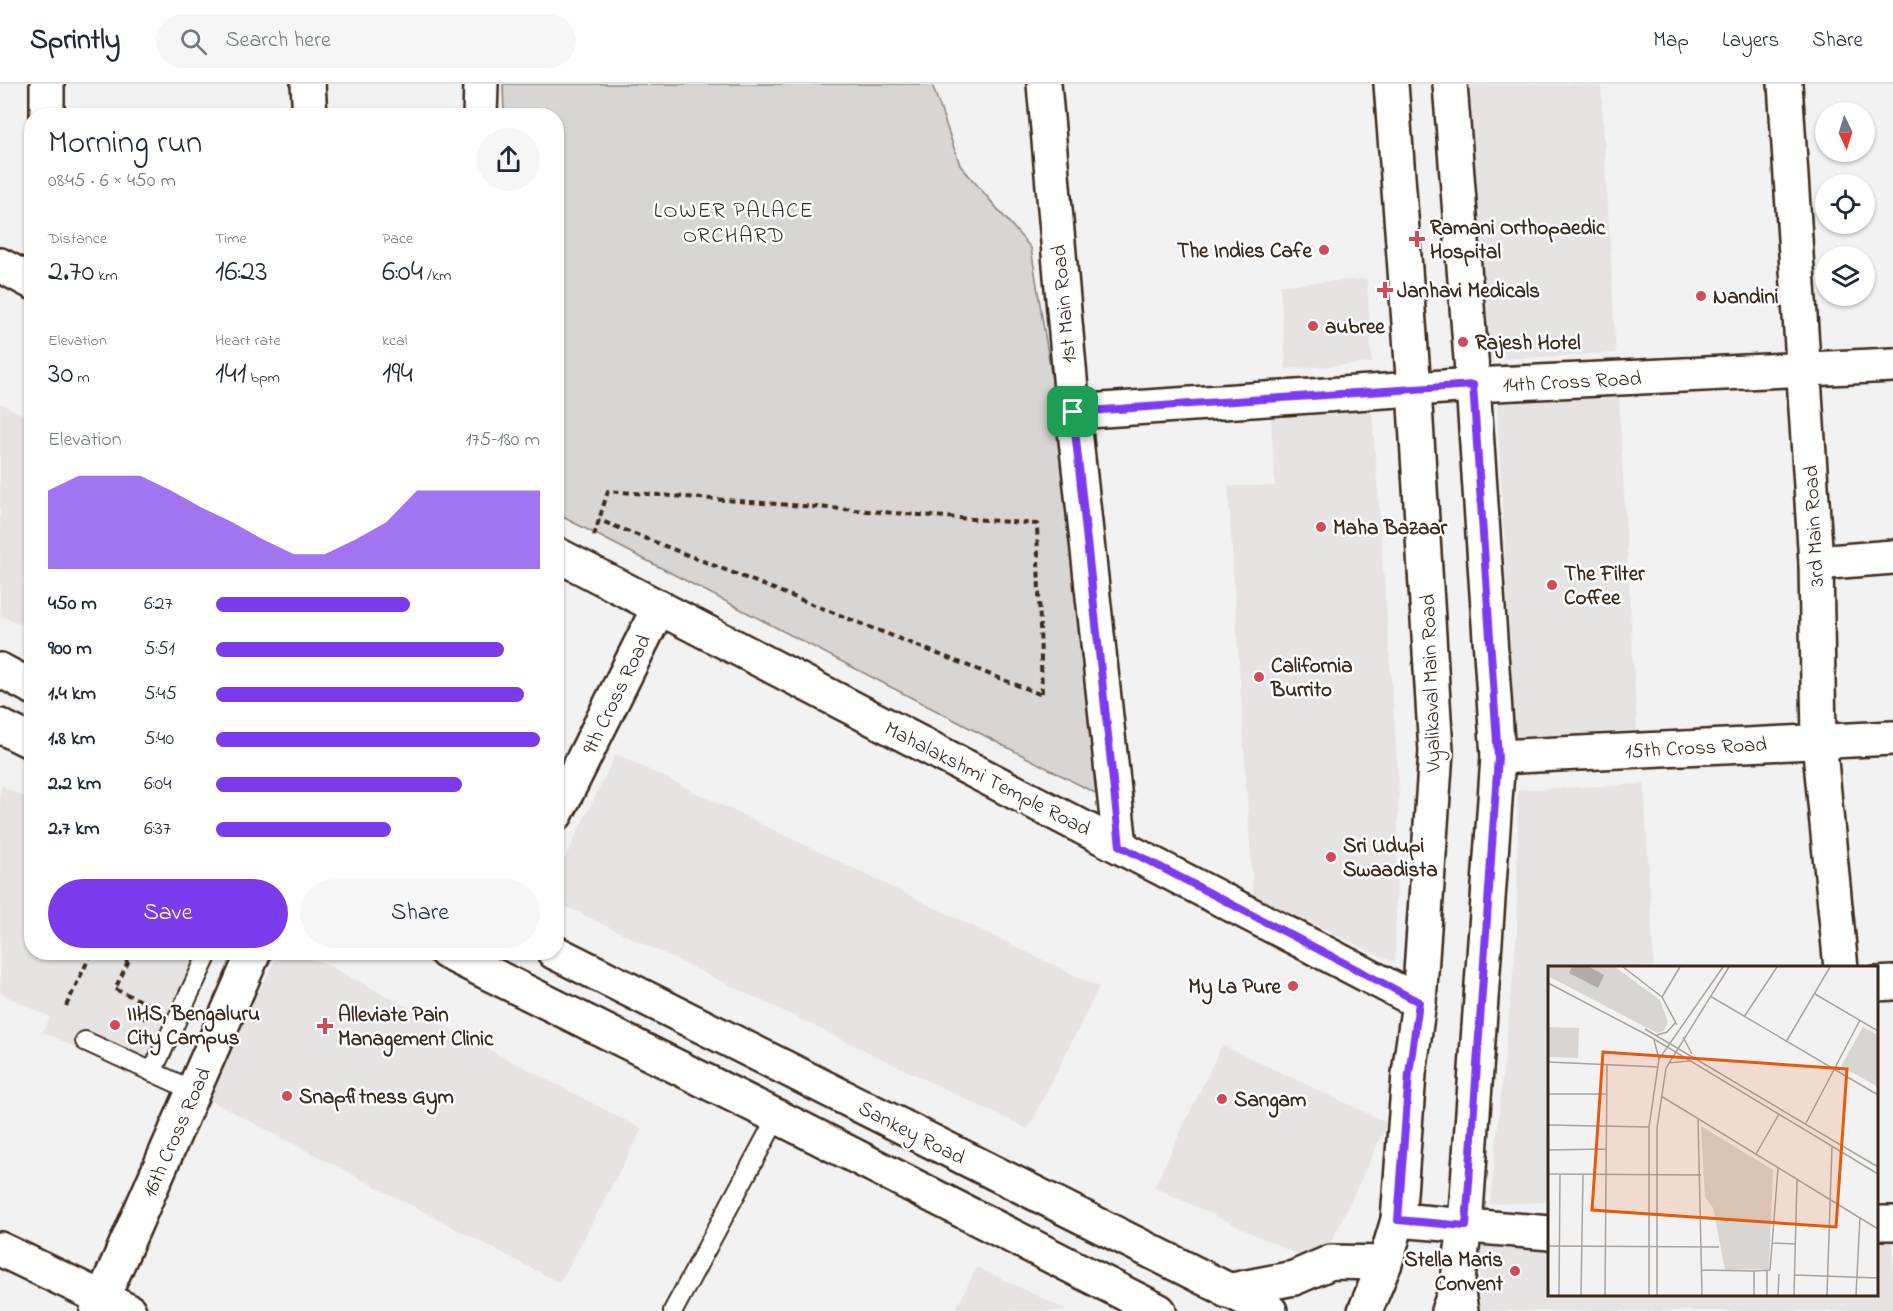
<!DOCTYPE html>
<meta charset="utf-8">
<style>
body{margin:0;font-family:"Indie Flower",sans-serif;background:#f6f6f7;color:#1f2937;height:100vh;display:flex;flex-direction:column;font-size:22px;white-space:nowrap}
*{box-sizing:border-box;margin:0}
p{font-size:20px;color:#747a83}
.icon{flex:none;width:33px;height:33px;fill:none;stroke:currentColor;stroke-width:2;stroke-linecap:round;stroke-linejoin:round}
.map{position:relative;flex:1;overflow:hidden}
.panel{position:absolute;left:24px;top:24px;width:540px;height:852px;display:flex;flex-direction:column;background:#fff;border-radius:24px;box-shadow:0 2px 4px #0004}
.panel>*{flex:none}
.needle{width:39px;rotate:176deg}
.buttons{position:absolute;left:1815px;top:18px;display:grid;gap:12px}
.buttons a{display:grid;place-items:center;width:60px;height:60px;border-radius:50%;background:#fff;box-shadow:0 2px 4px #0004;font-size:30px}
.pin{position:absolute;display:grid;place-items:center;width:51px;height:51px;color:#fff;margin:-26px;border-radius:12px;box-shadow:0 3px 9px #0006}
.round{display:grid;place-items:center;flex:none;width:63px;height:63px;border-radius:32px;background:#f6f6f7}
.overview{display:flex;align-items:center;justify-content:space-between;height:102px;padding:0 24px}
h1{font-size:33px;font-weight:600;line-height:45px}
.figures{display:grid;grid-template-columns:repeat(3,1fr);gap:9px;height:102px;padding:6px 24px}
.figures div{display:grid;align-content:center}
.figures b{font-size:30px;font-weight:600}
.figures small{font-size:16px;font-weight:400}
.figures p{font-size:16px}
.chart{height:168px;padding:12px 24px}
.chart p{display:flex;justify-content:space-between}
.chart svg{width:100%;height:108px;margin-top:6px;fill:#7c3aed;opacity:.7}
.primary-button{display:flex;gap:12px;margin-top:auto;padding:12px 24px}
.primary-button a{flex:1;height:69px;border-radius:36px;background:#7c3aed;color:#fff;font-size:24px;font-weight:600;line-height:69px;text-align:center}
.primary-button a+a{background:#f6f6f7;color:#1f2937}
ul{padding:0 24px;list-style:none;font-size:20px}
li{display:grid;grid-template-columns:96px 72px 1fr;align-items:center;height:45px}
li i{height:15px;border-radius:8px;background:#7c3aed}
header{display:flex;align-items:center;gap:36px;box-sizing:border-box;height:84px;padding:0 30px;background:#fff;border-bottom:2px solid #e0e1e3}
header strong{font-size:28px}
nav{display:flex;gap:33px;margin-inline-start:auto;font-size:21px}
.search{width:420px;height:54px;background:#f6f6f7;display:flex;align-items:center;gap:15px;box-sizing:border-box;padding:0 21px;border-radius:33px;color:#747a83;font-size:22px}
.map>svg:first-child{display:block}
.built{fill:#e6e3e2}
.green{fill:#d8d5d2;stroke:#8a8078;stroke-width:1.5}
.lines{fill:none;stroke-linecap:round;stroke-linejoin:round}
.service-casing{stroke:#3b2a1e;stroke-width:22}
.minor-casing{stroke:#3b2a1e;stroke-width:38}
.tertiary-casing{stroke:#3b2a1e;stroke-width:38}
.secondary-casing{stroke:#3b2a1e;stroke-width:38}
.path{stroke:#3b2a1e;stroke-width:4;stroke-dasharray:6 4.5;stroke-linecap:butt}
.service{stroke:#fff;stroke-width:18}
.minor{stroke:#fff;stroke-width:33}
.tertiary{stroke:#fff;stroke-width:33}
.secondary{stroke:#fff;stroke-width:33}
.route-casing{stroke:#fff;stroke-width:12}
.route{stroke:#7c3aed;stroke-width:8}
.poi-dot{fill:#d1495b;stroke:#fff;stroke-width:2}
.labels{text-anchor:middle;stroke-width:5;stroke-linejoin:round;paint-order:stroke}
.poi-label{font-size:21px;font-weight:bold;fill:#3b2a1e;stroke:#fff;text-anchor:start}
.street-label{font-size:21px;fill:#3b2a1e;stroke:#fff}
.neighbourhood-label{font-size:22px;letter-spacing:1.5px;fill:#3b2a1e;stroke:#fff}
.inset-road{fill:none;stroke:#a9a29d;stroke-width:1.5}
.view{fill:#e8590c;fill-opacity:0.15;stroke:#e8590c;stroke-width:3}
.inset-edge{fill:none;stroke:#3b2a1e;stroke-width:3}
</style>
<header>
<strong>Sprintly</strong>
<div class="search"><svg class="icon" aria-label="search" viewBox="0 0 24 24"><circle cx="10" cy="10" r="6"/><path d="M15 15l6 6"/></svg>Search here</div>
<nav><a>Map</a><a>Layers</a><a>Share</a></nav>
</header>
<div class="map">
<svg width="1893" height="1227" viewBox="0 0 1893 1227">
<rect width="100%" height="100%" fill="#f3f2f2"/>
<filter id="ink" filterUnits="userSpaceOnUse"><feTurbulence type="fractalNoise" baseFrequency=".0167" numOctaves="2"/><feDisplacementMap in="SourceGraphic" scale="12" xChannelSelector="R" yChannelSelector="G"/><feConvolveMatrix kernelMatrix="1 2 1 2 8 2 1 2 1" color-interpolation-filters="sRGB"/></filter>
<g filter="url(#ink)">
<g class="built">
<path d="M1470 0H1601L1616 269 1485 276Z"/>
<path d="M1367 195 1372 279 1286 285 1280 201Z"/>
<path d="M1618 300 1637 646 1515 653 1496 307Z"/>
<path d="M1371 313 1399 704 1395 879 1253 811 1228 402H1275L1270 321Z"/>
<path d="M0 319 31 335V365L21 541 0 531Z"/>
<path d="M616 670 1099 903 1028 1045 557 818V790Z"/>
<path d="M1644 700 1654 883 1550 884 1549 1118 1490 1120 1517 849 1518 706Z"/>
<path d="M2 702 31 716 32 868 219 869 155 1001 43 948 50 933 0 909V707Z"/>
<path d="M279 869H304L642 1045 560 1199 202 1012Z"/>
<path d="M1222 961 1388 1039 1320 1181 1154 1103Z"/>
<path d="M1877 1154H1893V1227H1480V1163L1549 1162 1550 1210H1876Z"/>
<path d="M977 1183 1069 1227H955Z"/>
</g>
<path class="green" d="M503 0H932L960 81 1031 164 1071 414 1097 710 557 430 556 32 504 31Z"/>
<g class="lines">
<defs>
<g id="service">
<path d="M85 957 194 1007"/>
<path d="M152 988 209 868"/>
<path d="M673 1227 777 1033"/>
</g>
<g id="minor">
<path d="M47 0V32"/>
<path d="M308 0 310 32"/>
<path d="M1044 0 1073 328 1120 762"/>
<path d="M1785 0 1816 479 1819 657 1841 884"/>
<path d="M480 32 481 0"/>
<path d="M1073 328 1473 301 1893 281"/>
<path d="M1816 479 1893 473"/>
<path d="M556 730 659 523"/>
<path d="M1876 900 1893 899"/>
<path d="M0 1165 129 1227"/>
<path d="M97 1227 254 868"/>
</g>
<g id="tertiary">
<path d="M0 181 32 198"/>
<path d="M556 470 1419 918"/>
<path d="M1498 673 1893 654"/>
<path d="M1398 1136 1550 1149"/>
<path d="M1876 1139H1893"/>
<path d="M1365 1227 1385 1179 1398 1136 1409 990 1419 918 1436 667 1414 305 1391 0"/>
<path d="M1448 1227 1457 1203 1465 1142 1498 673 1473 301 1450 0"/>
</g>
<g id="secondary">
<path d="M0 586 32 603"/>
<path d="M0 642 32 658"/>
<path d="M446 868 802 1045 1159 1227"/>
<path d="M554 868 1270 1227"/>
<path d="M1457 1203 1461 1227"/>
<path d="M1227 1207 1294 1194 1331 1178 1385 1179"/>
</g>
</defs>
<use href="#service" class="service-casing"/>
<use href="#minor" class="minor-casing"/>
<use href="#tertiary" class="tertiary-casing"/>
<use href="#secondary" class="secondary-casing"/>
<g class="path">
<path d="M594 452 608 407 1037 440 1042 611 599 436"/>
<path d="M106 868 128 878"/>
<path d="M133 868 115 905 155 923"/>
<path d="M66 922 92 868"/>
<path d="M147 931 132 924 130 928 148 936"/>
</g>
<use href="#service" class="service"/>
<use href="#minor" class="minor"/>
<use href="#tertiary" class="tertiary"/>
<use href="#secondary" class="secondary"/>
</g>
</g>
<g class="lines" filter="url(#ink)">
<defs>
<path id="route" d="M1473 301 1498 673 1466 1142 1398 1136 1409 990 1419 918 1120 762 1073 328Z"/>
</defs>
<use href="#route" class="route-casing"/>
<use href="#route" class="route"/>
</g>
<g class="poi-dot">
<path d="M1414 146h6v6h6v6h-6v6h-6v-6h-6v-6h6z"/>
<circle cx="1324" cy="166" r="6"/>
<path d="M1382 197h6v6h6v6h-6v6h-6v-6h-6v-6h6z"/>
<circle cx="1701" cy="212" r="6"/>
<circle cx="1313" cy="242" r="6"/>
<circle cx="1463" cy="258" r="6"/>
<circle cx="1321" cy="443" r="6"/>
<circle cx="1552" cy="501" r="6"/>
<circle cx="1259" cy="593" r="6"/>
<circle cx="1331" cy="773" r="6"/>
<circle cx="1293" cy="902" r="6"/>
<circle cx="115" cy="941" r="6"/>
<path d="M322 933h6v6h6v6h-6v6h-6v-6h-6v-6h6z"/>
<circle cx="287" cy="1012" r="6"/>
<circle cx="1222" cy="1015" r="6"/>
<circle cx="1515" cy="1187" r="6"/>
</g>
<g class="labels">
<g class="poi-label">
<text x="1430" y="150">Ramani Orthopaedic<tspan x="1430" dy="24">Hospital</tspan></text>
<text x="1312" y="173" text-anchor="end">The Indies Cafe</text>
<text x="1397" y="213">Janhavi Medicals</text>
<text x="1713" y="219">Nandini</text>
<text x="1325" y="249">aubree</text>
<text x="1475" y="265">Rajesh Hotel</text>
<text x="1333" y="450">Maha Bazaar</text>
<text x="1564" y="496">The Filter<tspan x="1564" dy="24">Coffee</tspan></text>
<text x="1271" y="588">California<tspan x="1271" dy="24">Burrito</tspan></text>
<text x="1343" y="768">Sri Udupi<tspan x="1343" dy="24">Swaadista</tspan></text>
<text x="1281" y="909" text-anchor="end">My La Pure</text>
<text x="127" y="936">IIHS, Bengaluru<tspan x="127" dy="24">City Campus</tspan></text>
<text x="338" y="937">Alleviate Pain<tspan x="338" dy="24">Management Clinic</tspan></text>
<text x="299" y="1019">Snapfitness Gym</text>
<text x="1234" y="1022">Sangam</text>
<text x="1503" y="1182" text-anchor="end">Stella Maris<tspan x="1503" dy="24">Convent</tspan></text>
</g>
<g class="street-label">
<text transform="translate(1063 220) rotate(-95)" y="7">1st Main Road</text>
<text transform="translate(1572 297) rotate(-3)" y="7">14th Cross Road</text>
<text transform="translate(1813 442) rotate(-93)" y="7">3rd Main Road</text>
<text transform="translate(1430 599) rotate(-92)" y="7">Vyalikaval Main Road</text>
<text transform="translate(616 610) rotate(-64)" y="7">9th Cross Road</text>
<text transform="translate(1696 663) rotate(-3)" y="7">15th Cross Road</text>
<text transform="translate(988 694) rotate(27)" y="7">Mahalakshmi Temple Road</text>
<text transform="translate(176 1048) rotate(-66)" y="7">16th Cross Road</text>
<text transform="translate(912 1048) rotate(27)" y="7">Sankey Road</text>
</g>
<g class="neighbourhood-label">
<text x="734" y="133">LOWER PALACE<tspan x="734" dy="25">ORCHARD</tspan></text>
</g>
</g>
<g transform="translate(1548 882)">
<rect width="330" height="330" fill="#f3f2f2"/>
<path d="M0 1H67L112 34 120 56 116 65 109 67 0 10ZM0 61 31 62 30 92 0 91ZM315 61 330 69V121L293 100ZM153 160 225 204 221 303 177 304 165 242 157 231Z" fill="#d8d5d2"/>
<path d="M24 1H41L56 9 50 22 21 7Z" fill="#b2aba7"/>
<path class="inset-road" d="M75 1 114 31 129 59M0 17 101 70 330 208M267 28 330 65M162 30 330 129M114 31 132 1M196 51 229 1M97 63 330 201M109 69 119 66 128 56M135 71 144 88M106 74 111 93M238 76 282 1M0 96 111 101M120 97 141 95M0 128H58M113 130 330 263M150 153 154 329M258 157 312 54M0 159 101 161M0 184 58 183M208 188 231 148M0 208 153 209M224 277 248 278M0 280 171 281M154 304 206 305V329M206 305 222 304 230 202M219 305V329M247 309 330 312M11 329 12 208M33 329 35 208M57 329 59 98M101 329V161L111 93 175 1M109 329V162L118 102 181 1M230 329 231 308M246 329 249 213M279 329 284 180M308 329 312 251"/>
<path class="view" d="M55 86 299 103 288 261 44 244Z"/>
<rect width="330" height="330" class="inset-edge"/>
</g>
</svg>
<div class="buttons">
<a><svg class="needle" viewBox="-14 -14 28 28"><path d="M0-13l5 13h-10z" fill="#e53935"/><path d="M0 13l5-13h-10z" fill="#747a83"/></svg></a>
<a><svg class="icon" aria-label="locate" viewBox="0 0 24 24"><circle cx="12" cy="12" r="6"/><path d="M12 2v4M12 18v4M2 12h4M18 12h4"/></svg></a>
<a><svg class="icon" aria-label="layers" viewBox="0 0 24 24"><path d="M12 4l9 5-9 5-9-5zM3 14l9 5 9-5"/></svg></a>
</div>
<div class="pin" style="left:1073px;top:328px;background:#1e9e55"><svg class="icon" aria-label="arrive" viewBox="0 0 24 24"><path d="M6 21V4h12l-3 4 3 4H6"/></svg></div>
<section class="panel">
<div class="overview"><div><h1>Morning run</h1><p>08:45 · 6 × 450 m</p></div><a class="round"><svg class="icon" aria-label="share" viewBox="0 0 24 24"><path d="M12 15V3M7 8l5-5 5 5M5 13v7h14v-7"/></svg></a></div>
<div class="figures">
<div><p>Distance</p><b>2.70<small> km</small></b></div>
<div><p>Time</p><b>16:23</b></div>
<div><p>Pace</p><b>6:04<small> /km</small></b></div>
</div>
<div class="figures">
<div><p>Elevation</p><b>30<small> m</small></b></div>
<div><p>Heart rate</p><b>141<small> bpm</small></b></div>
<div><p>kcal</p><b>194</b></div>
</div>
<div class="chart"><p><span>Elevation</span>175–180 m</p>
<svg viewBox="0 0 160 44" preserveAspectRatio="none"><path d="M0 44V12L10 6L20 6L30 6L40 12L50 19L60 25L70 32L80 38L90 38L100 32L110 25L120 12L130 12L140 12L150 12L160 12V44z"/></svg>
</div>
<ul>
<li><b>450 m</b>6:27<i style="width:60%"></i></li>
<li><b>900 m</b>5:51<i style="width:89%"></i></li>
<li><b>1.4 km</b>5:45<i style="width:95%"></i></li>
<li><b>1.8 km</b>5:40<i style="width:100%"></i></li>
<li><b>2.2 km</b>6:04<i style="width:76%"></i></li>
<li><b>2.7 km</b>6:37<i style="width:54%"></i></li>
</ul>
<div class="primary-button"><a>Save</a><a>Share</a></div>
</section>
</div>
